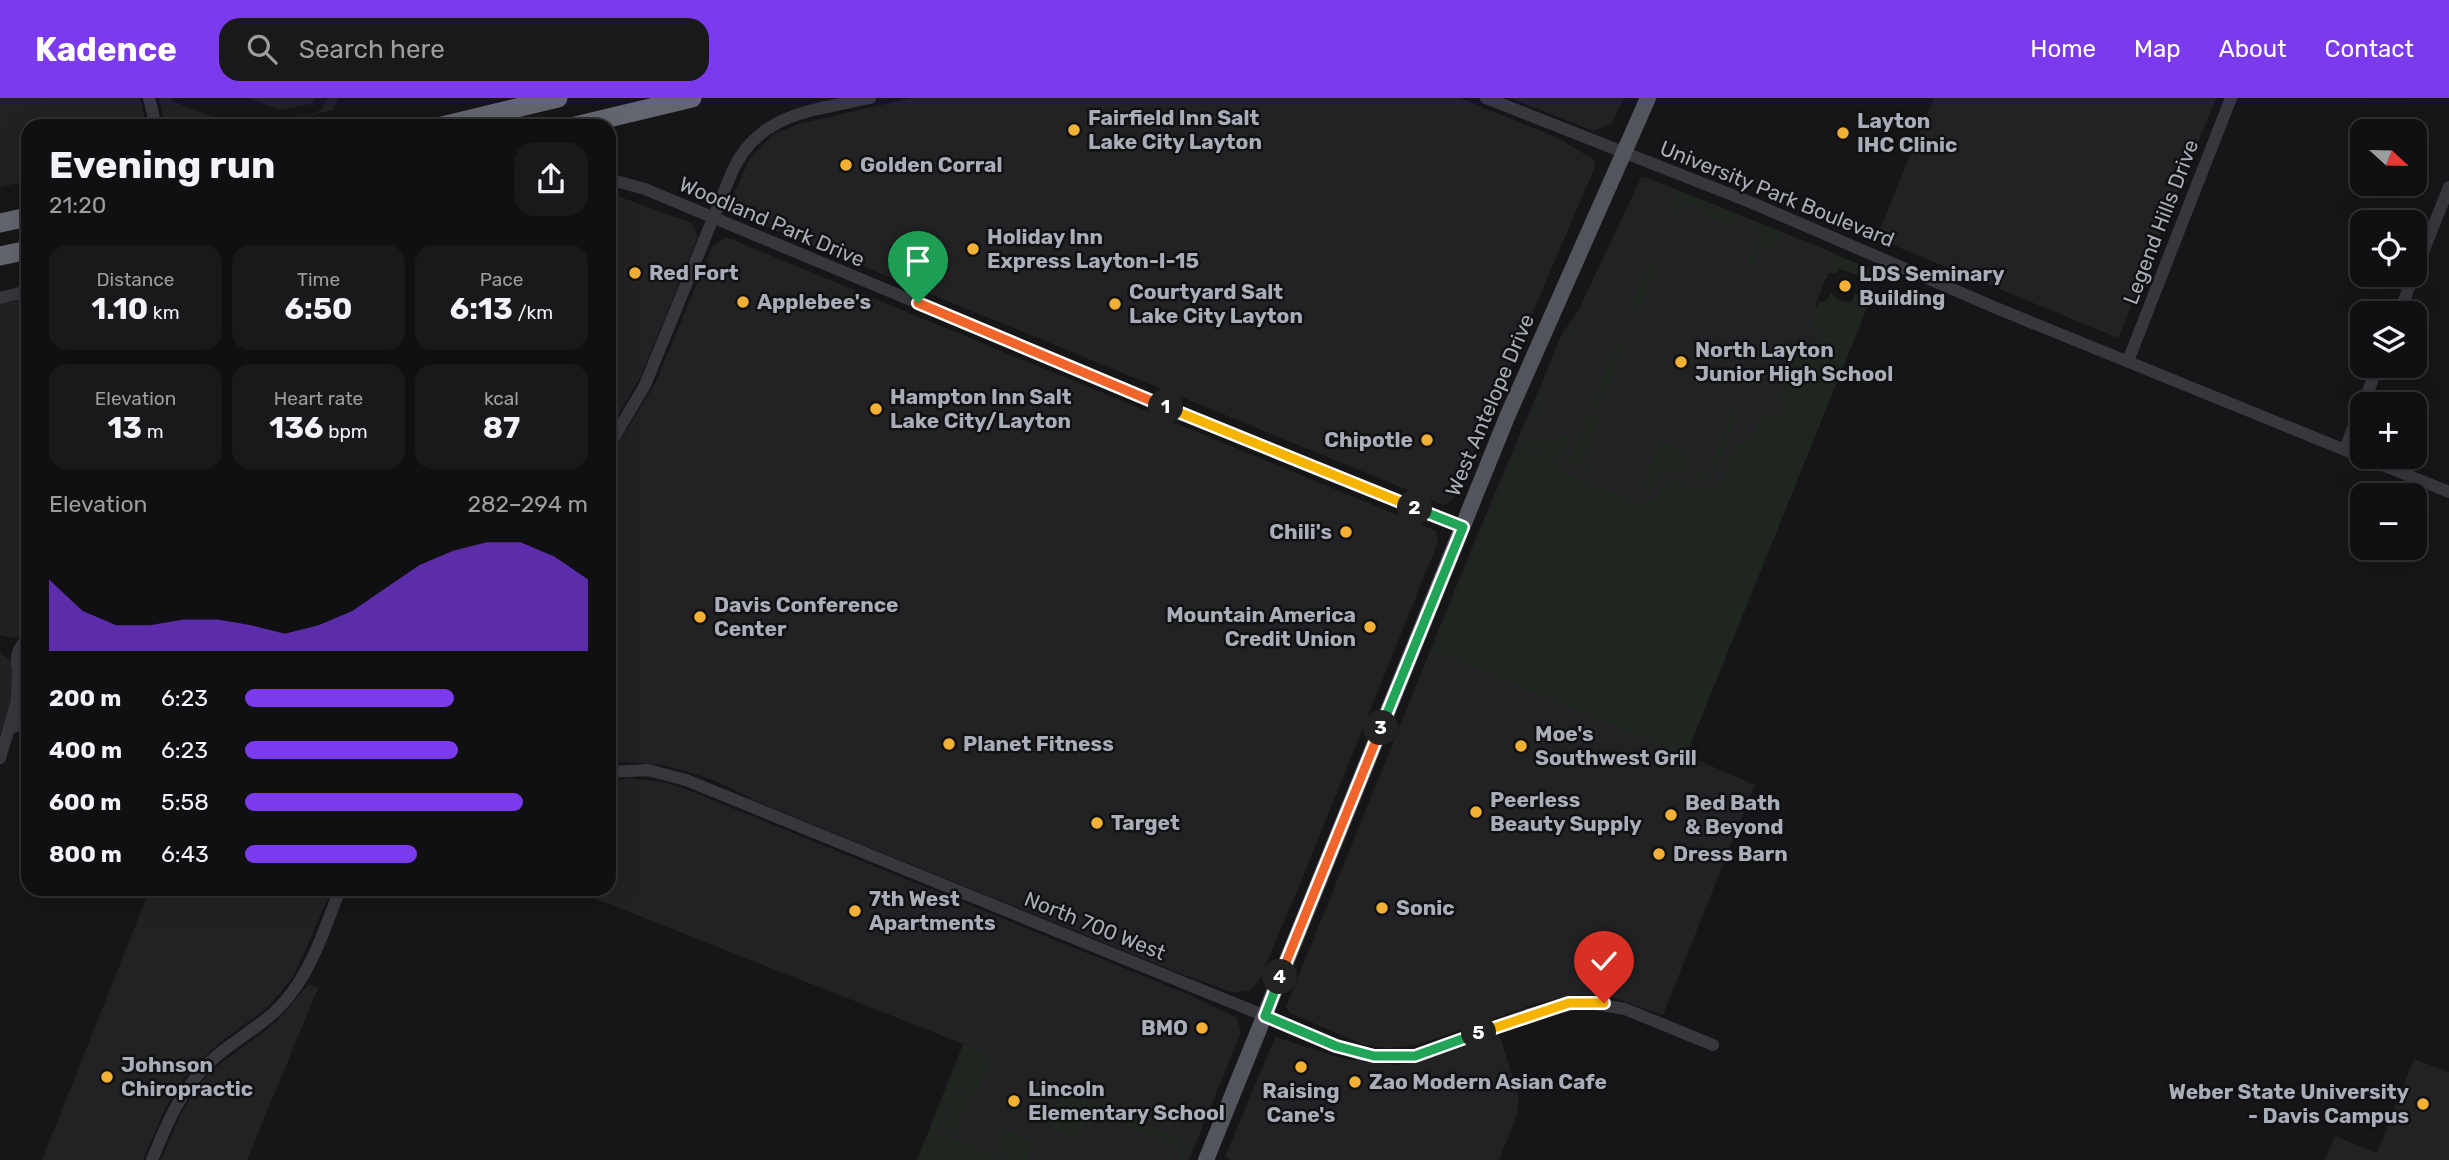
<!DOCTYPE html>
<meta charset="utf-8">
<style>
body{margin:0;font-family:Rubik,sans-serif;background:#19191b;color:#f1f3f6;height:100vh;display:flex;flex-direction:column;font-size:26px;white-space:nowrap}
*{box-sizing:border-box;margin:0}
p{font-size:23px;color:#9c9d9f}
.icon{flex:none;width:38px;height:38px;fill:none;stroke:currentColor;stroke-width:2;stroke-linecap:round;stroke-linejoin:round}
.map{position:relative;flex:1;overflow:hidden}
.drawer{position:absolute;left:21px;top:21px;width:595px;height:777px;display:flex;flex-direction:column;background:#101012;border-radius:21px;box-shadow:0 7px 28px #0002,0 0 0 2px #303032}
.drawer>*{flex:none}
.needle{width:46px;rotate:112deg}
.controls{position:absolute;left:2350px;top:21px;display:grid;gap:14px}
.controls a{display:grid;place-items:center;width:77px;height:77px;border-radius:14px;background:#101012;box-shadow:0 7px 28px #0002,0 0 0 2px #303032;font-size:35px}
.pin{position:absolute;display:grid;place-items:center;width:60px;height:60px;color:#fff;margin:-72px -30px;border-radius:50% 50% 50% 0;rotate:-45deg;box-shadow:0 0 7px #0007}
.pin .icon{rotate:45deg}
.km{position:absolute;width:35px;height:35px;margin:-18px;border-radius:50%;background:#222;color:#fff;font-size:19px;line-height:35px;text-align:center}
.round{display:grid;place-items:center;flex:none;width:74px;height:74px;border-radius:21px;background:#19191b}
.head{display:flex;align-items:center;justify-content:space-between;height:119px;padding:0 28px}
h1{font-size:38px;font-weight:700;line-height:52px}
.metrics{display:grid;grid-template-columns:repeat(3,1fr);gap:10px;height:119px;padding:7px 28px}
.metrics div{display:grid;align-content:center;border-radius:18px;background:#19191b;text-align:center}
.metrics b{font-size:30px;font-weight:700}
.metrics small{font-size:19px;font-weight:400}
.metrics p{font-size:19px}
.chart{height:196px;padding:14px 28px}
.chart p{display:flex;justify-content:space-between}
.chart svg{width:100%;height:126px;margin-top:7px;fill:#7c3aed;opacity:.7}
ul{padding:0 28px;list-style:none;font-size:23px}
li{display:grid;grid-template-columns:112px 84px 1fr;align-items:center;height:52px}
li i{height:18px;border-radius:9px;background:#7c3aed}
header{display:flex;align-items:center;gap:42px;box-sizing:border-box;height:98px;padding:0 35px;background:#7c3aed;color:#fff}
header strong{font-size:33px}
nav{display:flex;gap:38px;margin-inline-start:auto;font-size:24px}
.search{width:490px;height:63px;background:#19191b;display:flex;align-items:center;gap:18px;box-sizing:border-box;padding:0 24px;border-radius:21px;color:#9c9d9f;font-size:26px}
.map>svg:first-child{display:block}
.built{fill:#222225}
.green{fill:#1e261f}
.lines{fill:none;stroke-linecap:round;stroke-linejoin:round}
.minor{stroke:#37383d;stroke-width:12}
.major{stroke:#53555c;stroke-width:16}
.highway{stroke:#63666e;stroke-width:19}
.split-1-casing{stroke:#fff;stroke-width:14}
.split-2-casing{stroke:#fff;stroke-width:14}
.split-3-casing{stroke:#fff;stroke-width:14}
.split-4-casing{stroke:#fff;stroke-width:14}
.split-5-casing{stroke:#fff;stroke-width:14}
.split-6-casing{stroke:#fff;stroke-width:14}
.split-1{stroke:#f0652b;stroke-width:9}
.split-2{stroke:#f5b400;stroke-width:9}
.split-3{stroke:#22a559;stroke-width:9}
.split-4{stroke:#f0652b;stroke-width:9}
.split-5{stroke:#22a559;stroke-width:9}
.split-6{stroke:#f5b400;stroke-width:9}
.poi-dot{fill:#f2b134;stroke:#111113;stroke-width:2.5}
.labels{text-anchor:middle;stroke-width:5;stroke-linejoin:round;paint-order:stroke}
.poi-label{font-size:21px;font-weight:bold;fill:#a8adb8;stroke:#111113;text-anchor:start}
.street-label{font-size:21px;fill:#a8adb8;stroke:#111113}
</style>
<header>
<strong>Kadence</strong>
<div class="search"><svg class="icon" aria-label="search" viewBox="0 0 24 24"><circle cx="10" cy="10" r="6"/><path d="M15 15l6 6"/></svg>Search here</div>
<nav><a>Home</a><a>Map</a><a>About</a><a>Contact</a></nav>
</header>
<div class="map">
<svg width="2449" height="1062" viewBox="0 0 2449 1062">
<rect width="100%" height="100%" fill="#161618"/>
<g class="built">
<path d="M0 0H140L146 28H28V83L0 89Z"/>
<path d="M159 0H173L172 3 233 27 237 20 280 23 308 17 321 12 328 0H338L333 12 266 28H165Z"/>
<path d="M249 0H316L310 6 280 12Z"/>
<path d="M911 0H1460L1558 40 1594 62 1595 69 1453 401 1444 407 741 118 731 102 750 60 773 36 799 26Z"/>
<path d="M1510 0H1624L1611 26 1593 33Z"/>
<path d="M1934 0H2216L2118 240 1876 140Z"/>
<path d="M1641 80H1648L1836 156 1815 208 1860 227 1686 657 1755 687 1663 917 1609 898 1573 897 1538 905 1417 947 1389 950 1364 947 1290 915 1286 909 1471 452 1563 234 1578 213Z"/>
<path d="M609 95 692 125 698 139 641 278 609 332Z"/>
<path d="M726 139 1436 433 1438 444 1311 759 1260 881 1250 893 1231 894 1179 875 770 709 711 681 664 667 622 664 609 667V361L656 284 712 149Z"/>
<path d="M28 200V537L14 540 0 537V206Z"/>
<path d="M0 554 11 564 15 580 10 615 0 635Z"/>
<path d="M628 680 665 684 693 694 1190 897 1237 920 1241 934 1189 1062H917L963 946 571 791H609V684Z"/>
<path d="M150 791H332L293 879 268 909 217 947 184 979 164 1013 143 1062H42Z"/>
<path d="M309 886 318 890 247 1062H161L181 1015 201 984 217 968 275 925Z"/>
<path d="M1499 935 1519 1001 1517 1017 1499 1062H1232L1225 1059 1275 939 1344 961 1397 967 1426 961Z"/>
<path d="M2414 961 2449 974V1062H2325L2335 1038 2377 1055Z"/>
</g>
<g class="green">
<path d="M1678 94 1708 104 1707 109 1711 111 1714 106 1737 116 1733 127 1706 118 1702 111 1684 103 1678 117 1669 113Z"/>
<path d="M1753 122 1782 135 1770 154 1759 150 1754 164 1757 165 1756 170 1746 166 1760 133 1751 128Z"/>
<path d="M1828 154 1870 170 1869 181 1839 171 1837 175H1828L1833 164 1827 161Z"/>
<path d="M1648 164 1658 168 1633 229 1639 209 1632 206Z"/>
<path d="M1831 195 1839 202 1851 205 1855 195 1869 205 1686 657 1432 552 1518 347 1559 364 1565 375 1642 406 1658 399 1663 387 1676 381 1704 393 1720 386 1736 348 1751 341 1760 319H1770L1772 314 1782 317 1787 305 1777 302 1795 258 1810 264 1823 233 1810 228 1819 205 1826 203Z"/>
<path d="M1570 231 1577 233 1567 238 1536 315 1543 313 1539 322 1534 321 1532 315Z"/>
<path d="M1617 242 1626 246 1599 314 1591 307Z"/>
<path d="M1740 310 1715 377 1701 383 1693 379 1692 371 1707 376 1733 312Z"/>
<path d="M1591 315 1601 319 1582 366 1596 372 1593 374 1571 365 1569 361 1587 317Z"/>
<path d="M1570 337 1560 361 1519 344 1527 339 1547 344Z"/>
<path d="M1660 343 1689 355V368L1682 375 1673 372 1658 378 1653 390 1643 394 1641 390Z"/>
<path d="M964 947 987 956 985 961 990 963 975 999 955 992 926 1062H917Z"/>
<path d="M1063 993 1191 1045 1185 1062H1180L1183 1051 1090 1013 1079 1041 1049 1029Z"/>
<path d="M956 995 970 1000 955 1037 942 1031Z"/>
<path d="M1005 1031 1033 1044 1026 1062H1016L996 1054Z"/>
<path d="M945 1037 1003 1061 1004 1062H928L937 1039Z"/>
</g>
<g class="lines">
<g class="minor">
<path d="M149 0 156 28"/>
<path d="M1486 0 1750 104 2001 212 2362 359"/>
<path d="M609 81 645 91 1337 380 1463 429"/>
<path d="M2415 174 2449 89"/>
<path d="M0 200 28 193"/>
<path d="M2399 215 2414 177"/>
<path d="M2128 263 2231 0"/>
<path d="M2363 306 2378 268"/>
<path d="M609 348 645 287 732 74C759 14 813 13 870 0"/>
<path d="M2345 351 2362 307"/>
<path d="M2363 359 2449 394"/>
<path d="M28 541C13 553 13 571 28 582"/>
<path d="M14 629 28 603"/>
<path d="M0 660 17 603 18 572"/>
<path d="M609 674 648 672 686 682 1361 957 1415 958 1529 916 1584 904 1625 911 1713 947"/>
<path d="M152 1062C167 1025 182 989 212 962 237 939 269 925 290 897 314 866 326 827 340 791"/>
</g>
<path class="major" d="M1206 1062 1507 319 1648 0"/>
<g class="highway">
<path d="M442 28 558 0"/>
<path d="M575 28 692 0"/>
<path d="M0 125 28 119"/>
<path d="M0 158 28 152"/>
</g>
</g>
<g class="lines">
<defs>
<path id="split-1" d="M918 205 1166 309"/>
<path id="split-2" d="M1166 309 1415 410"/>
<path id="split-3" d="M1381 630 1463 429 1415 410"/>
<path id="split-4" d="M1280 879 1381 630"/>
<path id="split-5" d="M1280 879 1265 918 1336 948 1374 958H1415L1479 935"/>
<path id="split-6" d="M1479 935 1569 905H1604"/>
</defs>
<use href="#split-1" class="split-1-casing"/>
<use href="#split-2" class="split-2-casing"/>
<use href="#split-3" class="split-3-casing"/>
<use href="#split-4" class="split-4-casing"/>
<use href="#split-5" class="split-5-casing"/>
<use href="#split-6" class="split-6-casing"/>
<use href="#split-1" class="split-1"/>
<use href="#split-2" class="split-2"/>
<use href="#split-3" class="split-3"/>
<use href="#split-4" class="split-4"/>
<use href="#split-5" class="split-5"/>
<use href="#split-6" class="split-6"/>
</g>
<g class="poi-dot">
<circle cx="1074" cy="32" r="7"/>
<circle cx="1843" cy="35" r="7"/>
<circle cx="846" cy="67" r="7"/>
<circle cx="973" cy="151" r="7"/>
<circle cx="635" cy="175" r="7"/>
<circle cx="1845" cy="188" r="7"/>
<circle cx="743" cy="204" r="7"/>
<circle cx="1115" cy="206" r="7"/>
<circle cx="1681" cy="264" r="7"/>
<circle cx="876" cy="311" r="7"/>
<circle cx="1427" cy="342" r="7"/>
<circle cx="1346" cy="434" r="7"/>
<circle cx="700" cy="519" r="7"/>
<circle cx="1370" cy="529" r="7"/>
<circle cx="949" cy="646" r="7"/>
<circle cx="1521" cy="648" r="7"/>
<circle cx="1476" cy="714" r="7"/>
<circle cx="1671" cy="717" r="7"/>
<circle cx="1097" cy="725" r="7"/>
<circle cx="1659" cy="756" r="7"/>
<circle cx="1382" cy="810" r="7"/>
<circle cx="855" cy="813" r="7"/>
<circle cx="1202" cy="930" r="7"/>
<circle cx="1301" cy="969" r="7"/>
<circle cx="107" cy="979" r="7"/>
<circle cx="1355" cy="984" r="7"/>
<circle cx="1014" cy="1003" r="7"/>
<circle cx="2423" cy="1006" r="7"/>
</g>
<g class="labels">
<g class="poi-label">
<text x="1088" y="27">Fairfield Inn Salt<tspan x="1088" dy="24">Lake City Layton</tspan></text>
<text x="1857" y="30">Layton<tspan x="1857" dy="24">IHC Clinic</tspan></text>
<text x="860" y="74">Golden Corral</text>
<text x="987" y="146">Holiday Inn<tspan x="987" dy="24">Express Layton-I-15</tspan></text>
<text x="649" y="182">Red Fort</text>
<text x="1859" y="183">LDS Seminary<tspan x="1859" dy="24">Building</tspan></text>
<text x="1129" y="201">Courtyard Salt<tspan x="1129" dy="24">Lake City Layton</tspan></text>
<text x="757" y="211">Applebee's</text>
<text x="1695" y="259">North Layton<tspan x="1695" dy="24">Junior High School</tspan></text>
<text x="890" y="306">Hampton Inn Salt<tspan x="890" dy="24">Lake City/Layton</tspan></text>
<text x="1413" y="349" text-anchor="end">Chipotle</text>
<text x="1332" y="441" text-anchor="end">Chili's</text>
<text x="714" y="514">Davis Conference<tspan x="714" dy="24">Center</tspan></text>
<text x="1356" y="524" text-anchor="end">Mountain America<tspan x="1356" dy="24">Credit Union</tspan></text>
<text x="1535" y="643">Moe's<tspan x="1535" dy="24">Southwest Grill</tspan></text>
<text x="963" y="653">Planet Fitness</text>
<text x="1490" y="709">Peerless<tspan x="1490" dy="24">Beauty Supply</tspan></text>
<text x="1685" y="712">Bed Bath<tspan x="1685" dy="24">&amp; Beyond</tspan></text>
<text x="1111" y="732">Target</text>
<text x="1673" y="763">Dress Barn</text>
<text x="869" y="808">7th West<tspan x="869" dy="24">Apartments</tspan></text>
<text x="1396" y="817">Sonic</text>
<text x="1188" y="937" text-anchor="end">BMO</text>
<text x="121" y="974">Johnson<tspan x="121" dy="24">Chiropractic</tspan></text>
<text x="1369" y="991">Zao Modern Asian Cafe</text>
<text x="1028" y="998">Lincoln<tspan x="1028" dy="24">Elementary School</tspan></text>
<text x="1301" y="1000" text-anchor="middle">Raising<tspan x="1301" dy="24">Cane's</tspan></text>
<text x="2409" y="1001" text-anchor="end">Weber State University<tspan x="2409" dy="24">- Davis Campus</tspan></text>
</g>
<g class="street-label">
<text transform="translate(1777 96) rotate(22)" y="7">University Park Boulevard</text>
<text transform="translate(772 124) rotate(23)" y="7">Woodland Park Drive</text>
<text transform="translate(2161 124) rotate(-69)" y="7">Legend Hills Drive</text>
<text transform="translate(1490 307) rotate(-67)" y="7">West Antelope Drive</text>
<text transform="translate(1095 828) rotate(22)" y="7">North 700 West</text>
</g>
</g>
</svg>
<div class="controls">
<a><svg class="needle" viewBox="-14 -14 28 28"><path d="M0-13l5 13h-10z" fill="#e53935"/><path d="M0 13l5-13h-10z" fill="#9c9d9f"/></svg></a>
<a><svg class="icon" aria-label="locate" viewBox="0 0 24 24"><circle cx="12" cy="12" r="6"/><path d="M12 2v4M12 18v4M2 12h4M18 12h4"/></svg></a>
<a><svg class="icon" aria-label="layers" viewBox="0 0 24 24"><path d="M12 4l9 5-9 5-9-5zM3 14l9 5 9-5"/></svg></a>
<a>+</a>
<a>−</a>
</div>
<div class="pin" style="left:918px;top:205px;background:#1e9e55"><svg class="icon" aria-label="arrive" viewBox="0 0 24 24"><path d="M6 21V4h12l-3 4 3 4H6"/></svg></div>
<div class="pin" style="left:1604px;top:905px;background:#d93025"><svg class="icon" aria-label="check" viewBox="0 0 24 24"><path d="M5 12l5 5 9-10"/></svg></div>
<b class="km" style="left:1166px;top:309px">1</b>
<b class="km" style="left:1415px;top:410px">2</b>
<b class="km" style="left:1381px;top:630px">3</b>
<b class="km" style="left:1280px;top:879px">4</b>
<b class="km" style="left:1479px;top:935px">5</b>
<section class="drawer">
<div class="head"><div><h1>Evening run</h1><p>21:20</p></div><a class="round"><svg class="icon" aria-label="share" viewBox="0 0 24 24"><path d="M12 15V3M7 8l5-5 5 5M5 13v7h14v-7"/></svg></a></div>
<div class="metrics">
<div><p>Distance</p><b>1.10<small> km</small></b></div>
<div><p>Time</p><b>6:50</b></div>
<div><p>Pace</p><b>6:13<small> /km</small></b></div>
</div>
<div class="metrics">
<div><p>Elevation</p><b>13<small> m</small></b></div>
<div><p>Heart rate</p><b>136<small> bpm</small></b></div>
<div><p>kcal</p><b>87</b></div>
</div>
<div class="chart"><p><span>Elevation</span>282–294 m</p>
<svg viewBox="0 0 160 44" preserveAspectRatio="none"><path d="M0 44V19L10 30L20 35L30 35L40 33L50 33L60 35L70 38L80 35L90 30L100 22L110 14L120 9L130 6L140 6L150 11L160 19V44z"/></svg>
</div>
<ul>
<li><b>200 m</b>6:23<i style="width:61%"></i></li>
<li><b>400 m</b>6:23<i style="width:62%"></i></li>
<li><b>600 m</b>5:58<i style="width:81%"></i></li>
<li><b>800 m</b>6:43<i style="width:50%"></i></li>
</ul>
</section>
</div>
